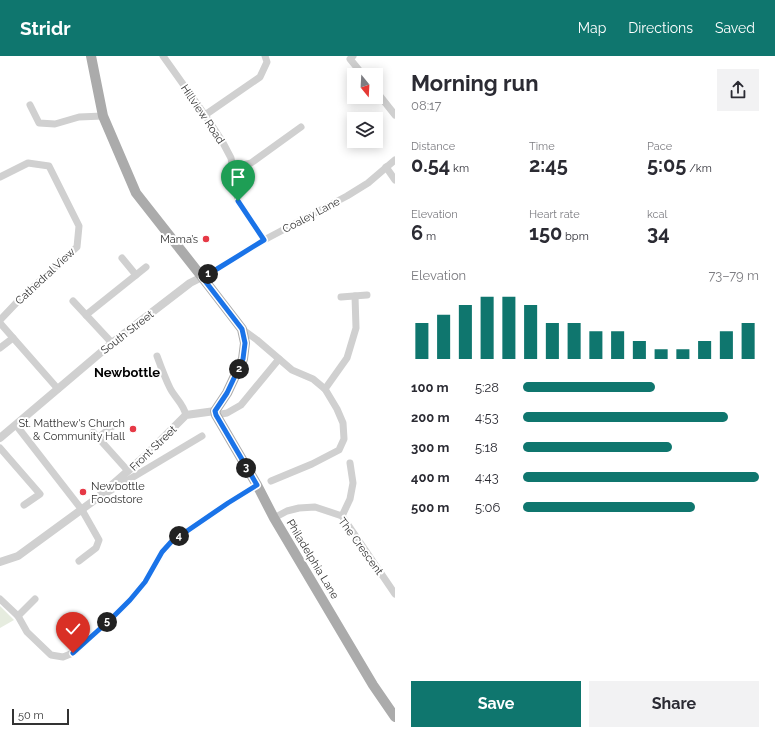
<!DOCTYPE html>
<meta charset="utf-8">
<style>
body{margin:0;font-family:Raleway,sans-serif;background:#f2f2f3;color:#2b2b33;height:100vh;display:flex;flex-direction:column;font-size:15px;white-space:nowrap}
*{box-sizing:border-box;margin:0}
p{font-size:13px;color:#7c7c81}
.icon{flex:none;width:22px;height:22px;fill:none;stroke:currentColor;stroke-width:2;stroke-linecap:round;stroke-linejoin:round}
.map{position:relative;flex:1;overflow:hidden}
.drawer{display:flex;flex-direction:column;background:#fff;width:380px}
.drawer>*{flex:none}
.needle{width:26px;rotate:162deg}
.fabs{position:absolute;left:347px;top:12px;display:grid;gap:8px}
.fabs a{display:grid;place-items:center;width:36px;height:36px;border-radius:0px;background:#fff;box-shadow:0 2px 10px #0003;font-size:20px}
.scale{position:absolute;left:12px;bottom:10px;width:57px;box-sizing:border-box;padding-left:4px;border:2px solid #333;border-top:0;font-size:11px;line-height:14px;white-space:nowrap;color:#333;-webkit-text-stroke:3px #fff;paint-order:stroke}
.pin{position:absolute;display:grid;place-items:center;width:34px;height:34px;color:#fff;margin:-41px -17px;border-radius:50% 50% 50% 0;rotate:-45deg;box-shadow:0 0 4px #0007}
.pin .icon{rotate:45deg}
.km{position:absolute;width:20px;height:20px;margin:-10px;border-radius:50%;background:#222;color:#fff;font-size:11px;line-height:20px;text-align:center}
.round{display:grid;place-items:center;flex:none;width:42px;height:42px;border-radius:0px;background:#f2f2f3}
.summary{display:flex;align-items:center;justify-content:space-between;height:68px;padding:0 16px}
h1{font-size:22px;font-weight:700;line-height:30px}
.stats{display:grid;grid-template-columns:repeat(3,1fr);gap:6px;height:68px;padding:4px 16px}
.stats div{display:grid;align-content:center}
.stats b{font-size:20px;font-weight:700}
.stats small{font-size:11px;font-weight:400}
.stats p{font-size:11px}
.chart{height:112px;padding:8px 16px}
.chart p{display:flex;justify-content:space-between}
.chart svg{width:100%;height:72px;margin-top:4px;stroke:#0f766e;stroke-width:6}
.action{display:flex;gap:8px;margin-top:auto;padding:8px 16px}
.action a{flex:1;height:46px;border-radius:0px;background:#0f766e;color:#fff;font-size:16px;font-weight:700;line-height:46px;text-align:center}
.action a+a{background:#f2f2f3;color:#2b2b33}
ul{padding:0 16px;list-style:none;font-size:13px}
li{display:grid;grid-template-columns:64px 48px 1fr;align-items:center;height:30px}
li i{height:10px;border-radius:5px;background:#0f766e}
header{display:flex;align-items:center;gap:24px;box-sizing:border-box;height:56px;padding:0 20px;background:#0f766e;color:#fff}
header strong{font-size:19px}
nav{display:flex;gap:22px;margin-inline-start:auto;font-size:14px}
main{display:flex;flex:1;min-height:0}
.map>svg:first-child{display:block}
.green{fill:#e6ecdf}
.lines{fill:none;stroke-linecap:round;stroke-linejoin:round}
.minor{stroke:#d0d0d0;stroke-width:7}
.tertiary{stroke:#d0d0d0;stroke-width:8}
.primary{stroke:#ababab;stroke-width:10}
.route-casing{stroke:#fff;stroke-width:8}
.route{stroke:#1a73e8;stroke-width:5}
.poi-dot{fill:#e63946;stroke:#fff;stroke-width:1.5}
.labels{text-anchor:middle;stroke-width:4;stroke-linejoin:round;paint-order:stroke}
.street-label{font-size:11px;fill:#333;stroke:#fff}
.poi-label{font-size:11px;fill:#333;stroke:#fff;text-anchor:end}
.quarter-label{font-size:13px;font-weight:bold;fill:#000;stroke:#fff}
</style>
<header>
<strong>Stridr</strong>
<nav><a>Map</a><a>Directions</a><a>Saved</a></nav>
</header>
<main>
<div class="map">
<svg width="395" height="679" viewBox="0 0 395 679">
<rect width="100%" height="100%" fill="#fff"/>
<path class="green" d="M0 550 14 564 0 572Z"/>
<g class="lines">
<g class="minor">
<path d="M163 0 205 59 222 85 231 102 238 145 264 184"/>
<path d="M353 0 350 3 363 19"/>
<path d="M376 35 395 59"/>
<path d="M30 49 39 67 55 68 79 61 103 60"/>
<path d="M205 59 260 21 267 6 265 0"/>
<path d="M386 111 395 124"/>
<path d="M232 112 251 107 301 71"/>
<path d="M0 121 28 107 49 110 79 170 77 191 20 243 0 264"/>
<path d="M122 202 136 219"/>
<path d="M202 221 217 213 264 184 347 140 368 127 395 104"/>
<path d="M341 241 367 239"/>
<path d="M73 245 112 287"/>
<path d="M86 259 146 211"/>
<path d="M0 267 58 333"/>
<path d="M242 273 257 284 292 314 313 323 325 333 337 353 343 367 344 383 339 394 312 408 271 425"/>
<path d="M0 292 13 282"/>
<path d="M157 300C161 311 165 322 170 332 175 342 183 347 186 359"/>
<path d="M325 333 347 302 356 272 355 240"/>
<path d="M216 359 227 357 241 349 279 303"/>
<path d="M16 369 82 454 99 484 96 492 79 505"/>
<path d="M93 376 128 415"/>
<path d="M98 382 114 369"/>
<path d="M0 392 40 438 24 449"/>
<path d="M108 436 202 380"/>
<path d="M342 460 350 443 353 427 350 407"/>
<path d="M274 462 287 455 299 452 315 451 342 460 395 538"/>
<path d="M0 543 18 560 27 576 51 599 63 601 73 597 112 562 130 544 145 526 162 496 171 486 228 447 257 429"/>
<path d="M18 560 35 543"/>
</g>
<g class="tertiary">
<path d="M0 382 112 287 190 227 202 221"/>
<path d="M0 506 18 500 96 443 145 400 186 359 215 355"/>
</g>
<path class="primary" d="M91 0 103 60 136 137 202 221 242 273 245 287 243 303 227 337 215 355 216 359 257 429 274 462 373 629 395 661"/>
</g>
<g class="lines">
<defs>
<path id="route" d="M73 597 112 562 130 544 145 526 162 496 171 486 228 447 257 429 216 359 215 355 227 337 243 303 245 287 242 273 202 221 217 213 264 184 238 145"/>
</defs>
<use href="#route" class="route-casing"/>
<use href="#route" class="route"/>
</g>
<g class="poi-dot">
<circle cx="206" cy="183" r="4"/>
<circle cx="133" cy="373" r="4"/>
<circle cx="83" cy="436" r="4"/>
</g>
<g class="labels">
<g class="street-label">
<text transform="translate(203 58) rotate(56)" y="4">Hillview Road</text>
<text transform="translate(311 159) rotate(-28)" y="4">Coaley Lane</text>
<text transform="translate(45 220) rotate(-43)" y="4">Cathedral View</text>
<text transform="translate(127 276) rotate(-38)" y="4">South Street</text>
<text transform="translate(153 392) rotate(-44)" y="4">Front Street</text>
<text transform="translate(361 490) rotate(54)" y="4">The Crescent</text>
<text transform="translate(313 503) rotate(59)" y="4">Philadelphia Lane</text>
</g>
<g class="poi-label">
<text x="198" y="187">Mama’s</text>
<text x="125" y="371">St. Matthew's Church<tspan x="125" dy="13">&amp; Community Hall</tspan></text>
<text x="91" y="434" text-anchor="start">Newbottle<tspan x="91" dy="13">Foodstore</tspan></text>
</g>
<g class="quarter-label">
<text x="127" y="321">Newbottle</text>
</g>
</g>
</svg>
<div class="fabs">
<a><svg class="needle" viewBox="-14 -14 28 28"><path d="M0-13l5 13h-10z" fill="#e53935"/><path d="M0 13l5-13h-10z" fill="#7c7c81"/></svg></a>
<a><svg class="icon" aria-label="layers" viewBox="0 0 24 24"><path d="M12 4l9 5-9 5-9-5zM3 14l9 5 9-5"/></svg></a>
</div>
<div class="scale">50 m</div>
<div class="pin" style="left:238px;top:145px;background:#1e9e55"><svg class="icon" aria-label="arrive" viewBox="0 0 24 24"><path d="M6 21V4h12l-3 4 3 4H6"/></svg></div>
<div class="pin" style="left:73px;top:597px;background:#d93025"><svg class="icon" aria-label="check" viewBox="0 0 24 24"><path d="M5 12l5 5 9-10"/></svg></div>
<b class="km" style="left:208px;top:218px">1</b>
<b class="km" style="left:239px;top:313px">2</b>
<b class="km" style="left:246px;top:412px">3</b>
<b class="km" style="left:179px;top:480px">4</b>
<b class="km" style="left:107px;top:566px">5</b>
</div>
<section class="drawer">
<div class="summary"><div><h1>Morning run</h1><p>08:17</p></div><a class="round"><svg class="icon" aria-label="share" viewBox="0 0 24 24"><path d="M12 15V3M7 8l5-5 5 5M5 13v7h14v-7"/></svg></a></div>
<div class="stats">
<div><p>Distance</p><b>0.54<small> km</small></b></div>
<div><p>Time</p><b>2:45</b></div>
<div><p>Pace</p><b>5:05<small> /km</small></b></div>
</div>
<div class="stats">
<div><p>Elevation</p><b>6<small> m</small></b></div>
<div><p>Heart rate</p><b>150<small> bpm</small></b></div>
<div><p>kcal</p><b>34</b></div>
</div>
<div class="chart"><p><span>Elevation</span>73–79 m</p>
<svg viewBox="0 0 160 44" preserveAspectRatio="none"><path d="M5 44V22M15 44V17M25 44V11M35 44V6M45 44V6M55 44V11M65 44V22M75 44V22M85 44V27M95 44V27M105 44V33M115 44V38M125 44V38M135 44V33M145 44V27M155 44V22"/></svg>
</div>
<ul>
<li><b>100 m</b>5:28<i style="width:56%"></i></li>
<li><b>200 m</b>4:53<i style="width:87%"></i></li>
<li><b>300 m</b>5:18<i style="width:63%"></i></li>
<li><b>400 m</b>4:43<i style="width:100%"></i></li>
<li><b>500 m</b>5:06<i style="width:73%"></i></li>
</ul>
<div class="action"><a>Save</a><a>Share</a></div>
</section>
</main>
